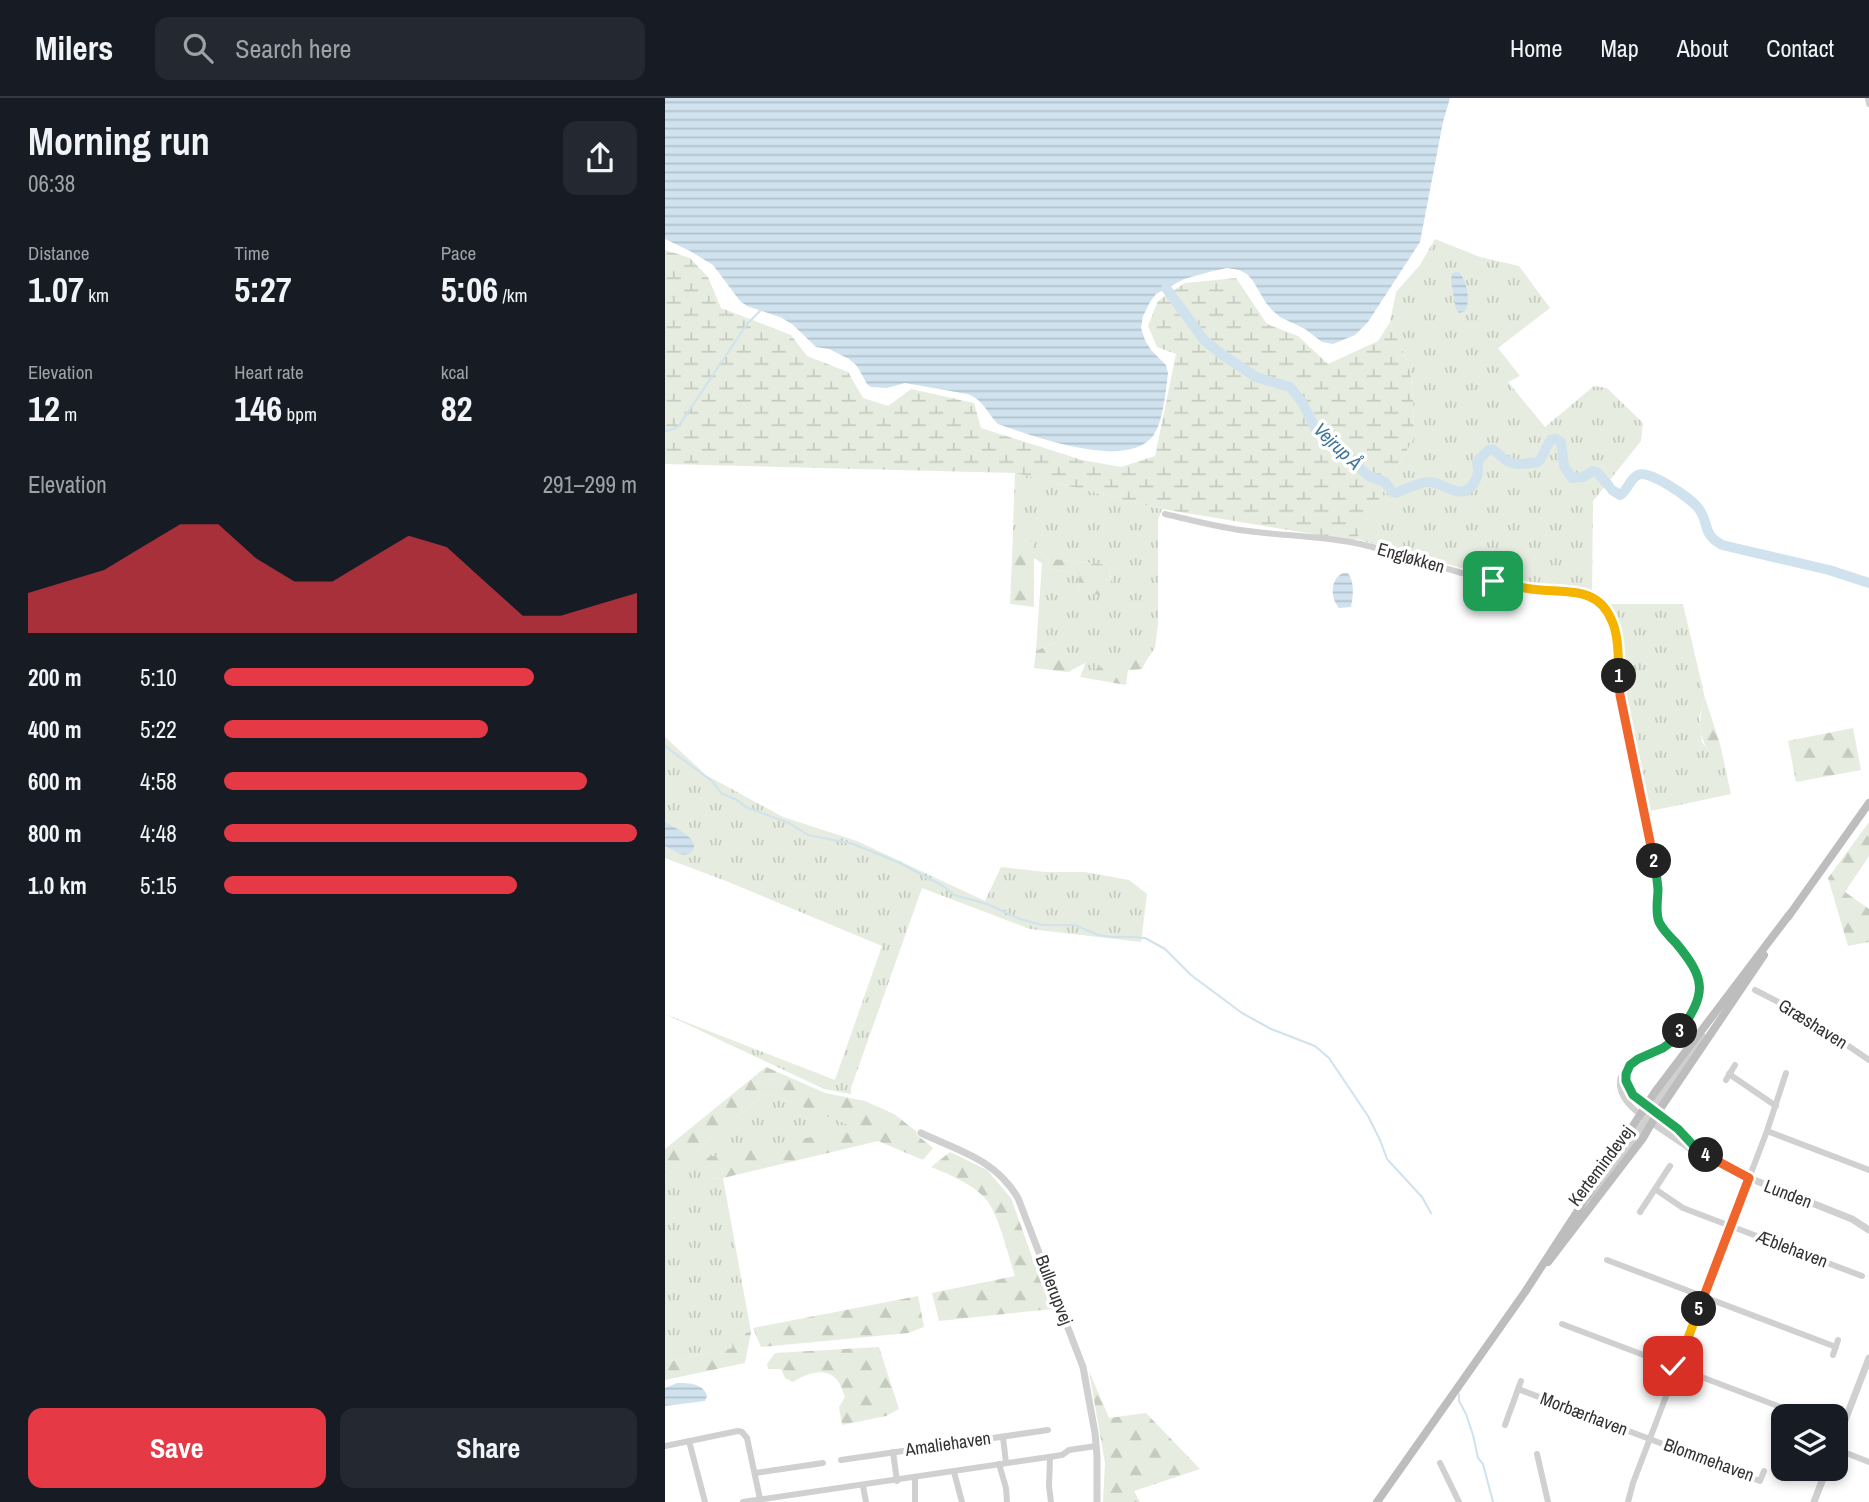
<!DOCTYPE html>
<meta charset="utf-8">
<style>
body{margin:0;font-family:"Archivo Narrow",sans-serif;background:#242831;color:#f1f3f6;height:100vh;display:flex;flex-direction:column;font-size:26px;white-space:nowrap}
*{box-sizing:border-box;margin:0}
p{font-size:23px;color:#9ea1a6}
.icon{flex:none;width:38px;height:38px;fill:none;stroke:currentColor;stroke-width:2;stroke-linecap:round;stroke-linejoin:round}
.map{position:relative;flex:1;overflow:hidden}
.drawer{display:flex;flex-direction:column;background:#171b24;width:665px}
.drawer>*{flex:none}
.tools{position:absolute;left:1106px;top:1306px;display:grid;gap:14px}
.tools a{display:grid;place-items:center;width:77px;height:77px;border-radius:14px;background:#171b24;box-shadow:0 4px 10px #0003;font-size:35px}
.pin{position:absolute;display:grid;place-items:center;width:60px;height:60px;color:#fff;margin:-30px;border-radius:14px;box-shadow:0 4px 10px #0006}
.km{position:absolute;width:35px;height:35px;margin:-18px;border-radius:50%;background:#222;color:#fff;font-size:19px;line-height:35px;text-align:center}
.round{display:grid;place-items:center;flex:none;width:74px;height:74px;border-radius:14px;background:#242831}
.overview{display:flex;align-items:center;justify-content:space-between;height:119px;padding:0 28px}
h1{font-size:38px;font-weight:800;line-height:52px}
.stats{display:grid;grid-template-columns:repeat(3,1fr);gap:10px;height:119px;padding:7px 28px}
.stats div{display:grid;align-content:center}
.stats b{font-size:35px;font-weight:800}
.stats small{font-size:19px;font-weight:400}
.stats p{font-size:19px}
.chart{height:196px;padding:14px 28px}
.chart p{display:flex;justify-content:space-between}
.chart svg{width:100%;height:126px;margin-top:7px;fill:#e63946;opacity:.7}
.button{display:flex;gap:14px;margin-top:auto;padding:14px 28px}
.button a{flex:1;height:80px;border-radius:14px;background:#e63946;color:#fff;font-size:28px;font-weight:800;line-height:80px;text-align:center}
.button a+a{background:#242831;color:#f1f3f6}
ul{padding:0 28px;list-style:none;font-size:23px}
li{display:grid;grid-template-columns:112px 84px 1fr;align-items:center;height:52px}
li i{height:18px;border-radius:9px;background:#e63946}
header{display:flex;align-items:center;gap:42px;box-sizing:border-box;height:98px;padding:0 35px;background:#171b24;border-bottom:2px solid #363941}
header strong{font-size:33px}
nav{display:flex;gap:38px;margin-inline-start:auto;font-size:24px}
.search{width:490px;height:63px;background:#242831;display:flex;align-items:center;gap:18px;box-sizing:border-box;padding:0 24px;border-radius:14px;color:#9ea1a6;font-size:26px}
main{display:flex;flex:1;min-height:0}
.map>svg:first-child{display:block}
.grass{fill:url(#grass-tufts)}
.forest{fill:url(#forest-firs)}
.wetland{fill:url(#wetland-marsh)}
.water{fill:url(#water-rules)}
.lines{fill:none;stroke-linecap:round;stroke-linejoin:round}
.stream{stroke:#cfe2ee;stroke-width:2}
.river{stroke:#cfe2ee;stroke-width:10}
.minor{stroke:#d0d0d0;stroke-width:6}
.tertiary{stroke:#d0d0d0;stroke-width:7}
.secondary{stroke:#bdbdbd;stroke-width:8}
.split-1-casing{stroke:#fff;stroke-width:14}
.split-2-casing{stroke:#fff;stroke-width:14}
.split-3-casing{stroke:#fff;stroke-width:14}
.split-4-casing{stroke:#fff;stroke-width:14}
.split-5-casing{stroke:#fff;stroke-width:14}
.split-6-casing{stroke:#fff;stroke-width:14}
.split-1{stroke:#f5b400;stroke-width:9}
.split-2{stroke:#f0652b;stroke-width:9}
.split-3{stroke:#22a559;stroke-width:9}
.split-4{stroke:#22a559;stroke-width:9}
.split-5{stroke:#f0652b;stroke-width:9}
.split-6{stroke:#f5b400;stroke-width:9}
.labels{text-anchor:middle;stroke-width:7;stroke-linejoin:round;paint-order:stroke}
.street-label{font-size:18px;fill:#333;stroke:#fff}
.water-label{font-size:19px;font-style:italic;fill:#3f7597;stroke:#fff}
</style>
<header>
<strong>Milers</strong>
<div class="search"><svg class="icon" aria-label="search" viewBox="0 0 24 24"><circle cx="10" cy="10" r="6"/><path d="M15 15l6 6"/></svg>Search here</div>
<nav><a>Home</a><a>Map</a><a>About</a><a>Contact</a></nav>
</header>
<main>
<section class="drawer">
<div class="overview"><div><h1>Morning run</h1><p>06:38</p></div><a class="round"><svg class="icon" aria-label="share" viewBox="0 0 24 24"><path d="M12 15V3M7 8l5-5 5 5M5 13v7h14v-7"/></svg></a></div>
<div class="stats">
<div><p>Distance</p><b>1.07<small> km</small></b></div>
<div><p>Time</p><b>5:27</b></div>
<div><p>Pace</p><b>5:06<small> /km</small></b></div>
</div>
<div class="stats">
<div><p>Elevation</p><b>12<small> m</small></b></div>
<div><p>Heart rate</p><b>146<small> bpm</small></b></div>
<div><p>kcal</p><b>82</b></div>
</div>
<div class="chart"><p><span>Elevation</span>291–299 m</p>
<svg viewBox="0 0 160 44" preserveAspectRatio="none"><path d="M0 44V30L10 26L20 22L30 14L40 6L50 6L60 18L70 26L80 26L90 18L100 10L110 14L120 26L130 38L140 38L150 34L160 30V44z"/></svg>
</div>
<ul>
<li><b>200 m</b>5:10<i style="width:75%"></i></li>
<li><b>400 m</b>5:22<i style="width:64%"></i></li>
<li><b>600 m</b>4:58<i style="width:88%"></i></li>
<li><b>800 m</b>4:48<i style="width:100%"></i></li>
<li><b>1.0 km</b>5:15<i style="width:71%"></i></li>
</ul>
<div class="button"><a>Save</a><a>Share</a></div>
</section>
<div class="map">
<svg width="1204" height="1404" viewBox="0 0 1204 1404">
<defs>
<pattern id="grass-tufts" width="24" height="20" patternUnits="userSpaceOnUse" patternTransform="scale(1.75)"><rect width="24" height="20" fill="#e6ecdf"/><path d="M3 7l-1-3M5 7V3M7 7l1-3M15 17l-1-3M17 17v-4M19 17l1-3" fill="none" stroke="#c6cbc0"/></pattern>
<pattern id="forest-firs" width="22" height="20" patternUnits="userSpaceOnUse" patternTransform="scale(1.75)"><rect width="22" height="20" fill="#e6ecdf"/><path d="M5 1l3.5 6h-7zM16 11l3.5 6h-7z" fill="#c6cbc0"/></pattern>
<pattern id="wetland-marsh" width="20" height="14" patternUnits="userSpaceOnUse" patternTransform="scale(1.75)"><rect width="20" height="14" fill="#e6ecdf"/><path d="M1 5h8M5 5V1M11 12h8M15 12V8" fill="none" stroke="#c6cbc0"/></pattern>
<pattern id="water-rules" width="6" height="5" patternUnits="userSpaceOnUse" patternTransform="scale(1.75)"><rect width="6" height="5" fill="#cfe2ee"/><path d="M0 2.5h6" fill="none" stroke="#b2c2cd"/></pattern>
</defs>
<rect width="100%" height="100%" fill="#fff"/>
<g class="grass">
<path d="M770 141 815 159 854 168 885 210 833 250 855 278 843 284 880 329 929 288 942 290 978 325 976 343 928 403 927 495 833 480 691 441 749 340 748 300 745 270 725 224 731 194 755 167Z"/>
<path d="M350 375 497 411 493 422V526L490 550 481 563 452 562 415 579 421 564 410 561 390 544 371 553 377 465 387 472 415 476 412 492 458 502 446 484 444 467 379 460 358 434 347 460Z"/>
<path d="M939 506H1018L1040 600 1034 620 1037 644 1047 657 1055 646 1066 696 981 714C974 679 963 643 958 606 954 572 962 535 939 506Z"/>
<path d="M0 639 41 677 118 719 192 743 320 803 336 769 380 774H420L464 782 482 796 476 844 365 831 257 790 186 990V996L159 991 0 916 170 982 217 848 61 783 0 760Z"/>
<path d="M101 995 193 1030 42 1081 58 1080 86 1234 65 1238 69 1250 0 1264V1078Z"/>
</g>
<g class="forest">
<path d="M358 433 379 460 444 467 446 484 460 487 459 503 412 492 415 476 387 472 369 460V509L345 506 347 460Z"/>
<path d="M390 544 410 561 422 564 403 574 369 570 371 553Z"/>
<path d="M452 561 481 563 477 571 463 572 461 587 415 579Z"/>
<path d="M1040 600 1055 646 1047 658C1032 637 1033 623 1040 600Z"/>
<path d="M1188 630 1196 672 1131 684 1123 643Z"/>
<path d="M1204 724V758L1180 794 1204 811V844L1183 848 1163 780Z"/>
<path d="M101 969 160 995 200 1003 229 1016 251 1033 252 1037 268 1050 258 1062 213 1043 58 1080 42 1081 39 1060 192 1030 101 995 0 1078V1051Z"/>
<path d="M285 1054 322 1072 346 1100 386 1211 274 1223 267 1195 350 1178C343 1157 334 1116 320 1100 306 1085 285 1077 266 1069Z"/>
<path d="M253 1198 259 1229 243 1235 96 1249 88 1230Z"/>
<path d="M86 1234 80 1265 0 1282V1264L68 1250 64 1238Z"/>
<path d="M214 1249 234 1311 221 1318 177 1327 174 1309 180 1299C178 1294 176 1286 172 1282 160 1268 141 1276 128 1284L120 1280 116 1271H103L102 1266 110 1255Z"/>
<path d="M424 1273 444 1320 481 1315 535 1371 469 1393 475 1404H438L440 1365Z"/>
</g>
<path class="wetland" d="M0 152 25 160 43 179 56 210 126 237 142 258 183 274 198 300 223 308 246 291 309 305 316 330 417 362 456 369 490 358 511 256 492 249 483 228 493 203 520 185 571 180 602 226 633 238 663 266 713 243 725 224 745 270 748 300 749 340 690 443 497 411 350 375 0 366Z"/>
<g class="water">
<path d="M0 0H785L778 24 755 144 703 224 690 237 668 246 657 244 640 231 615 219 607 212 601 205 588 183 582 176 574 172 562 170 548 173 519 181 491 196 485 204 478 218 476 230 480 242 486 252 501 267 503 275C501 292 498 325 488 338 461 373 367 338 333 326 322 315 318 301 302 296L240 285 222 290 206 289 202 286 192 268 184 261 164 251 151 249 127 226 115 219 82 208 75 203 48 167 25 153 0 141Z"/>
<path d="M794 174C802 184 806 202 800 213L794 215 791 211 786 183 787 175Z"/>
<path d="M678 475H683C690 485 688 498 686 509L674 510C665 500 665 481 678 475Z"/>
<path d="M0 724C8 729 18 733 25 740 34 748 27 759 16 756 11 755 5 750 0 748Z"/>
<path d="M12 1285C24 1285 38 1285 42 1298L40 1303 0 1308V1290Z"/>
</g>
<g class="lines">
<g class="stream">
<path d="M0 333 9 331 15 326 82 226 95 213"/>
<path d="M0 648 48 684 56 695 72 702 81 709 124 725 143 737 188 746 235 765 278 788 289 797 322 806 355 821 377 827H410L433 837 447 839H467L480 840 500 851 526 877 577 915 606 931 650 948 664 960 703 1018 715 1042 722 1061 757 1099 766 1115"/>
<path d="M794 1296V1303L801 1316 808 1337 813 1360 818 1366 828 1404"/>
</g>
<g class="river">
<path d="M501 190 539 242 559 258 591 279 625 289 637 304 652 334 671 345 691 367 704 378 720 384 727 394 731 395C740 391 752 385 763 384 779 383 799 408 811 381 814 375 814 371 812 365 827 344 826 351 842 363 849 367 857 366 865 365 869 365 871 366 875 362 879 356 881 348 886 342L891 341 896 344 899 368 907 380 918 379 928 373 932 374 944 388"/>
<path d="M947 392 955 397C963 393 964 381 973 377 984 371 1027 401 1034 411 1045 426 1036 435 1057 447L1164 472 1204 485"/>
</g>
<g class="minor">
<path d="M1203 0 1204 6"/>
<path d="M500 416C527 422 555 430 583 433 620 438 658 438 695 446 752 459 807 482 865 491 884 494 917 489 933 502 942 509 948 523 950 534 954 555 952 577 955 598 962 651 979 702 988 755 990 767 993 779 993 792 993 800 991 810 993 818 994 825 999 831 1003 836 1018 853 1033 867 1034 890 1035 909 1018 933 1004 945 996 952 985 955 976 960 944 976 952 999 976 1017"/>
<path d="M1090 892 1125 910 1154 928 1204 962"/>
<path d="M962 973C958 990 969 998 982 1007"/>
<path d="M1064 976 1111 1008"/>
<path d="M1061 982 1070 967"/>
<path d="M1102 1033 1204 1072"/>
<path d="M990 1091 1018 1110 1197 1178"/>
<path d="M975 1114 1005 1068"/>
<path d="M942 1162 1171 1249"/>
<path d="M897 1226 1139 1318"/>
<path d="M1168 1257 1173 1242"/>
<path d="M853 1291 1095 1383 1099 1373"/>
<path d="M1145 1318 1147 1312"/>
<path d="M840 1327 856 1283"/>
<path d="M338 1339 341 1365"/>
<path d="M24 1343 40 1404"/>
<path d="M0 1348 73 1333 77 1334 82 1340 95 1401"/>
<path d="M1171 1351 1204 1364"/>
<path d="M228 1354 232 1383"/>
<path d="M872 1356 883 1404"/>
<path d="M385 1359 384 1388 386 1404"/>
<path d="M176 1362 383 1332"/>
<path d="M775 1365 794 1404"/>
<path d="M334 1366 341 1390 342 1404"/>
<path d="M289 1374 297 1404"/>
<path d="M90 1375 158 1365"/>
<path d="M250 1380V1404"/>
<path d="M198 1388 201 1404"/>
<path d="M78 1404 397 1357 404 1352 431 1348"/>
<path d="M963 1404 968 1385 1102 1033 1121 975"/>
</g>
<g class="tertiary">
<path d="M988 1011 1013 1031 1031 1049"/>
<path d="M976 1017 1035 1057 1042 1059 1084 1080 1187 1121 1204 1132"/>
<path d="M988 1024V1011L996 998 1037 938"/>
<path d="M256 1035C294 1053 330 1061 353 1100L418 1269 430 1335 432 1358V1404"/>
<path d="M927 1102 975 1031 982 1021V1007"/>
<path d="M1171 1346 1204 1260"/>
<path d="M1149 1404 1162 1370"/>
</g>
<g class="secondary">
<path d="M1123 819 1204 705"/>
<path d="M883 1164 978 1040 993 1014 1099 857"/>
<path d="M712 1404 860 1194 990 994 1124 817"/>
</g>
</g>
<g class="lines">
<defs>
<path id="split-1" d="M828 483C840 486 853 489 866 491 898 496 932 486 947 523 954 539 953 560 954 578"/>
<path id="split-2" d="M954 578 955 597 989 763"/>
<path id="split-3" d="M989 763C991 772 992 781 993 791 993 801 990 813 994 824 998 832 1005 839 1011 845 1041 881 1042 895 1015 933"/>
<path id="split-4" d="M1015 933 1006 944 998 950 973 961 965 967 961 976V983L968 997 1013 1031 1028 1047 1041 1057"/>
<path id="split-5" d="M1034 1211 1084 1080 1041 1057"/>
<path id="split-6" d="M1008 1268 1012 1269 1034 1211"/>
</defs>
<use href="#split-1" class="split-1-casing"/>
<use href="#split-2" class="split-2-casing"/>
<use href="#split-3" class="split-3-casing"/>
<use href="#split-4" class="split-4-casing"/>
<use href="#split-5" class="split-5-casing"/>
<use href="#split-6" class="split-6-casing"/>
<use href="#split-1" class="split-1"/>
<use href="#split-2" class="split-2"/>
<use href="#split-3" class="split-3"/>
<use href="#split-4" class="split-4"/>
<use href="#split-5" class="split-5"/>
<use href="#split-6" class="split-6"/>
</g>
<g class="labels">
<g class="street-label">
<text transform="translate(746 460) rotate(16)" y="6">Engløkken</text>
<text transform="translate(1148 926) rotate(32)" y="6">Græshaven</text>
<text transform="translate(936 1068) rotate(-53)" y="6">Kertemindevej</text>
<text transform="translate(1123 1096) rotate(21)" y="6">Lunden</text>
<text transform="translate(1127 1151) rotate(21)" y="6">Æblehaven</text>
<text transform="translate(389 1192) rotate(69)" y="6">Bullerupvej</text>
<text transform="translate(919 1316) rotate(21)" y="6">Morbærhaven</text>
<text transform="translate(283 1346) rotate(-8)" y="6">Amaliehaven</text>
<text transform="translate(1044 1362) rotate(20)" y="6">Blommehaven</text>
</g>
<g class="water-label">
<text transform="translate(673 348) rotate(44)" y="7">Vejrup Å</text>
</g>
</g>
</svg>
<div class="tools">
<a><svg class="icon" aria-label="layers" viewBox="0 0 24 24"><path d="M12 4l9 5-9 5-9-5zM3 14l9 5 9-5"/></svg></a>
</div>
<div class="pin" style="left:828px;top:483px;background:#1e9e55"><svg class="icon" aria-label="arrive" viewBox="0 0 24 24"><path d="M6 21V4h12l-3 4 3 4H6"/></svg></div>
<div class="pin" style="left:1008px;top:1268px;background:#d93025"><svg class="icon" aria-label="check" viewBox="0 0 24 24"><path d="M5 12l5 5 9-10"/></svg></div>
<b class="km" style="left:954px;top:578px">1</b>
<b class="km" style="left:989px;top:763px">2</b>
<b class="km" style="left:1015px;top:933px">3</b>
<b class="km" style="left:1041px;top:1057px">4</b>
<b class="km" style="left:1034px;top:1211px">5</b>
</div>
</main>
